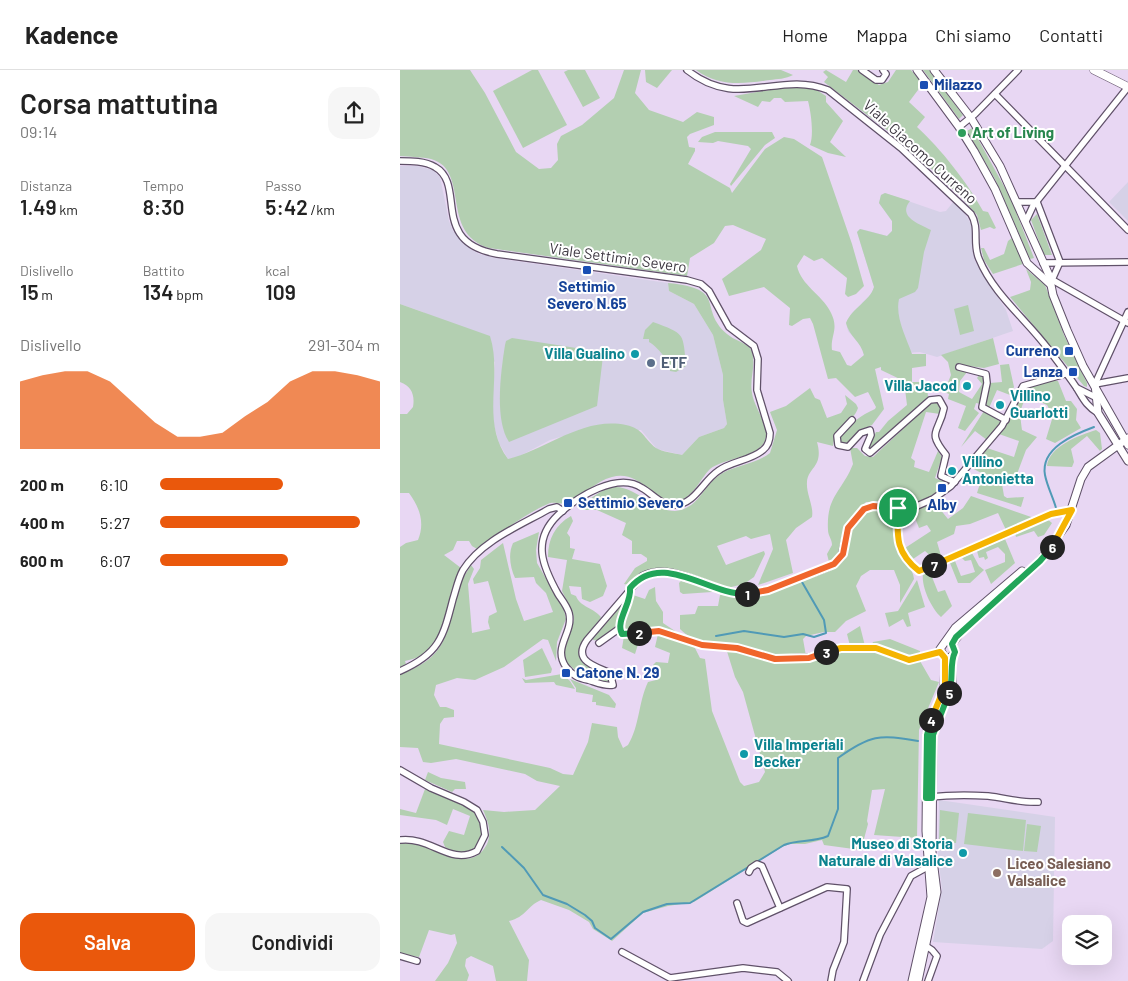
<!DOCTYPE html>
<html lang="it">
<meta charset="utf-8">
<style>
body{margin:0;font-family:Barlow,sans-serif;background:#f6f6f6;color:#222;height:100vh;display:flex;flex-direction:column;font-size:19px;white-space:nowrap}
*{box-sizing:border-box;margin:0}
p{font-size:16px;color:#767676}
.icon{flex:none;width:28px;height:28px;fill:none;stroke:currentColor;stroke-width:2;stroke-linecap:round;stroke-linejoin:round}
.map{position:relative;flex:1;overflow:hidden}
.panel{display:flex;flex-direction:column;background:#fff;width:400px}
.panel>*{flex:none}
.buttons{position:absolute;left:662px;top:845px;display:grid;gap:10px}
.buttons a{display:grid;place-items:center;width:50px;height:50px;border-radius:10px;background:#fff;box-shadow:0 5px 20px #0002;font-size:25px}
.pin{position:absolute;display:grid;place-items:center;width:42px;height:42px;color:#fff;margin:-21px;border:2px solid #fff;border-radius:50%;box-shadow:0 1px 5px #0007}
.km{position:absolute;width:25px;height:25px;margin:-12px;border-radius:50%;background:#222;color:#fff;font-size:14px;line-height:25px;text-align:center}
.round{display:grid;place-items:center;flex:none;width:52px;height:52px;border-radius:15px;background:#f6f6f6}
.headline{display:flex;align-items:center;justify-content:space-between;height:85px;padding:0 20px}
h1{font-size:28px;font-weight:600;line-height:38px}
.figures{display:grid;grid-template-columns:repeat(3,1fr);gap:8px;height:85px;padding:5px 20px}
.figures div{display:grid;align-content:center}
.figures b{font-size:21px;font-weight:600}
.figures small{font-size:14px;font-weight:400}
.figures p{font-size:14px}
.chart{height:140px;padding:10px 20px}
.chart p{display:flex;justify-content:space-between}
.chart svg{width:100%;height:90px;margin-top:5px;fill:#ea580c;opacity:.7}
.button{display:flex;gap:10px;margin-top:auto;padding:10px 20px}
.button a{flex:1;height:58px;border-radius:15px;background:#ea580c;color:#fff;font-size:20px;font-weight:600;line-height:58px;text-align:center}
.button a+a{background:#f6f6f6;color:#222}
ul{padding:0 20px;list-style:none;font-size:16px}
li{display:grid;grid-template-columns:80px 60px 1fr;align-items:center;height:38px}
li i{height:12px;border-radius:6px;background:#ea580c}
header{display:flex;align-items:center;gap:30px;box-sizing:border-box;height:70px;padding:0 25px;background:#fff;border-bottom:1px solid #e0e0e0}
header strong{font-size:24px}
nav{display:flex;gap:28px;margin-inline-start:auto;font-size:18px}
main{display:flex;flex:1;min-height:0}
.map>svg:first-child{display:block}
.education{fill:#d6d1e7}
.green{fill:#b3cfb1}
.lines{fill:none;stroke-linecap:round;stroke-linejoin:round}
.stream{stroke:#509ab6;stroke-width:2}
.minor-casing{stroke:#605169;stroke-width:8}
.tertiary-casing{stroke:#605169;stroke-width:9}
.secondary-casing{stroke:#605169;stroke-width:9}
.minor{stroke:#fff;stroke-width:5.5}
.tertiary{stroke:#fff;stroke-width:7}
.secondary{stroke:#fff;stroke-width:8}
.split-1-casing{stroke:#fff;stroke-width:10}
.split-2-casing{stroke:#fff;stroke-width:10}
.split-3-casing{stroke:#fff;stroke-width:10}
.split-4-casing{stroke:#fff;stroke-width:10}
.split-5-casing{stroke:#fff;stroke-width:10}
.split-6-casing{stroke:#fff;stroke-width:10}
.split-7-casing{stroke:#fff;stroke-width:10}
.split-8-casing{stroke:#fff;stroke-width:10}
.split-1{stroke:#f0652b;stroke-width:6}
.split-2{stroke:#22a559;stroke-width:6}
.split-3{stroke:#f0652b;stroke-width:6}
.split-4{stroke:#f5b400;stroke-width:6}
.split-5{stroke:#22a559;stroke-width:6}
.split-6{stroke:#22a559;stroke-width:6}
.split-7{stroke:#f5b400;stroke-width:6}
.split-8{stroke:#f5b400;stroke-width:6}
.transit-dot{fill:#1a4fb4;stroke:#fff;stroke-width:2}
.leisure-dot{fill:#2e9e5b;stroke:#fff;stroke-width:2}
.culture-dot{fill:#0f9aa8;stroke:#fff;stroke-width:2}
.service-dot{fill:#5c6f8a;stroke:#fff;stroke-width:2}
.education-dot{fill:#8d6e63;stroke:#fff;stroke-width:2}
.labels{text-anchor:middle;stroke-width:4;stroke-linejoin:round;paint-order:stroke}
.transit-label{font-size:15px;font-weight:bold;fill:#164399;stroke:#fff;text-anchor:start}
.leisure-label{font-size:15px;font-weight:bold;fill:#27864d;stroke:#fff;text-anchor:start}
.street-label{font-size:15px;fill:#3d3741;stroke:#fff}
.culture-label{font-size:15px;font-weight:bold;fill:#0d838f;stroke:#fff;text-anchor:end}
.service-label{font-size:15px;font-weight:bold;fill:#4e5e75;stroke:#fff;text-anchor:start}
.education-label{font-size:15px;font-weight:bold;fill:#785e54;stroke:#fff;text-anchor:start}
</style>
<header>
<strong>Kadence</strong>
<nav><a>Home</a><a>Mappa</a><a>Chi siamo</a><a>Contatti</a></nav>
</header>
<main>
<section class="panel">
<div class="headline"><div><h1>Corsa mattutina</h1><p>09:14</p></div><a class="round"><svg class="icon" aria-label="share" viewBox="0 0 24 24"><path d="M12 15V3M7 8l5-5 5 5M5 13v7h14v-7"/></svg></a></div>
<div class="figures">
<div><p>Distanza</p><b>1.49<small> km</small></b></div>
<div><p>Tempo</p><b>8:30</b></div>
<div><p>Passo</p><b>5:42<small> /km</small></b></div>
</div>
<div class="figures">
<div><p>Dislivello</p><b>15<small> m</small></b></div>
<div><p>Battito</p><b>134<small> bpm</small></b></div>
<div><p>kcal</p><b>109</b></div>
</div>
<div class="chart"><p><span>Dislivello</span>291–304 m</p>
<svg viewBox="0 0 160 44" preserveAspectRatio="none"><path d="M0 44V11L10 8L20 6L30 6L40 11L50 21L60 31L70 38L80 38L90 36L100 28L110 21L120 11L130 6L140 6L150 8L160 11V44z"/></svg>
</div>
<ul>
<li><b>200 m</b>6:10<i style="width:56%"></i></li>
<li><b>400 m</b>5:27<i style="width:91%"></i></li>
<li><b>600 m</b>6:07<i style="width:58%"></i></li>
</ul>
<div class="button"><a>Salva</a><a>Condividi</a></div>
</section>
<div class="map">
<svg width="728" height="911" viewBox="0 0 728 911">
<rect width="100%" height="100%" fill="#e8d7f3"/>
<g class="education">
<path d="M0 96H17L33 100 40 107 49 151 53 161 69 178 79 184 95 188 268 213 269 221 294 234 313 265 323 305V330L327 354 324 358 299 367 282 385 257 379 241 360H184L150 370 118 387 108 389 99 373 93 352 92 335 95 292 23 242 0 234Z"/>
<path d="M728 112V151L709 132Z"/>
<path d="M485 123 540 142 546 141 554 131 561 138 572 155V177L575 191 606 240 613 261 537 287 520 282 464 286 462 277 448 261 446 253 452 243 472 223 474 217 457 162 460 159 465 160 487 166 492 161V151L479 133 481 125Z"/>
<path d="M539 730 655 747 653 871 642 879 533 872 542 819 538 787Z"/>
</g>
<g class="green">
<path d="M0 0H70L85 23 116 82 139 99 151 98 158 90 157 74 161 66 182 55 214 28 224 0H241L235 23 249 40 283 52 297 42 314 47V55L290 64 287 67 289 77 295 78V81L288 94 330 118 332 123 365 79 384 67 394 69 422 87 452 174 464 216 456 224 448 227 445 224 447 208 422 188 414 191 404 185 397 196C401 215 422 225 430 241 440 259 430 265 432 280L440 282 447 295 451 296 464 285C461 272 449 266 446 253 452 238 470 231 474 217L457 162 460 159 487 166 492 161V151L479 133 481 125 485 123 510 131C497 147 520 154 531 160L524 182 518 218 515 222 499 229C495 247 506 267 512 284H526V296L512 298V312H524L527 316 528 327 471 380 468 378 476 362H479L488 351 507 335 504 311 481 300V297L475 299 484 339 472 355 461 360 448 374 443 375 439 372V365C450 354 461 345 475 339L476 337 468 322 455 327 436 308 428 309 413 254 410 248 403 249 392 256 389 255 390 238 364 217 329 226 322 209 361 180 366 169 333 155 325 156 314 173 290 188 287 206 89 178C39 163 71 100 31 89 22 87 10 87 0 86Z"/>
<path d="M132 0H138L167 55 123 78 93 21Z"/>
<path d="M168 0H185L200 28 183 37 164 2Z"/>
<path d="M245 0H272L257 18 246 12Z"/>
<path d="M296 0H381L393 5C386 9 377 9 370 10 343 14 319 17 296 0Z"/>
<path d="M426 0 446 12 453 0H457L479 15 488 12 496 0H511L521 12V16L509 32 525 47 517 57C541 79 567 112 583 141L588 142 596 158 594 159 590 157 581 160 577 145 560 126 505 74 424 12 428 7 423 2Z"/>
<path d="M523 0H529L563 45 559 49Z"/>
<path d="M398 15 412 17 426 26V32L443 51 430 72 446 87 428 83 410 75C414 65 411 42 408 31L385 32 381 28H374L370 32 362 31 358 37 334 26Z"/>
<path d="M572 58 611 129 634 188 630 189 595 109 567 61Z"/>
<path d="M315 62H372L375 68 365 75 331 116 330 114 351 79 348 76 318 71 313 73 298 72 302 67Z"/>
<path d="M637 144 652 185H644L631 150Z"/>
<path d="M613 167 623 194 593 204 584 190 581 178H584L590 190 604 184 608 171Z"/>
<path d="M626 199 645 215 664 265 687 313V317L684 316 610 227 630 220 631 212Z"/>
<path d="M268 213C329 219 297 238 327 264 334 270 344 272 350 278 358 292 349 307 352 323 354 336 364 348 366 362 369 388 324 387 310 399 300 409 293 428 278 431 255 435 241 399 212 407 195 411 183 427 166 433 160 435 154 431 148 434 122 445 101 464 77 479L72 476 69 471H57L53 480 44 485 61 498C45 531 51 583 5 591L6 594 0 597V477L6 473 18 470C25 453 20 438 9 423H0V344H7L13 337C15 326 12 316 0 312V234L90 266C103 307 80 351 108 389 146 380 183 346 226 355 244 359 243 368 256 378 262 382 275 383 282 385L299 367 324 358 327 354 323 330V305L313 265 294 234 269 221Z"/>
<path d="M568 235 574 261 560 265 554 239Z"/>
<path d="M253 252C285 264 283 262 286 296L276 302 270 301C270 292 258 277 249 272V269H243L245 260Z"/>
<path d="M112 268 202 282 203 286 197 336 109 372C94 349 101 301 105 275L106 271Z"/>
<path d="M593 268 599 294 584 298 561 295 556 298 567 302 560 311 559 322 572 329 582 314 577 308 580 304 586 307 581 334 576 333 574 339 579 343 565 361 558 358 566 336 548 329 549 324 544 322 551 305 548 292 541 285Z"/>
<path d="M609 294 614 317 610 325 597 320 589 338 585 336 590 313 602 312 600 295Z"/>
<path d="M652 310 658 311 666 331H671L677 339 676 350 681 358 655 373 646 369 653 346 647 335 627 326C619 339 620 346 622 360L637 367 626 380 617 404 604 406 602 414 604 426 607 428 624 427 621 437 577 423 583 404 572 398 587 378 614 387 619 371 599 364 607 353 624 320 628 316Z"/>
<path d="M410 318 415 328 420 330 427 348 441 343 447 334 445 325 456 334 458 338C453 353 435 358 433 376L417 372C424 397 408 397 407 412 406 424 414 436 412 447L396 458 386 470 393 503 358 515 373 479 370 464 351 469 346 466 317 476 326 495 364 481 365 484 354 507 344 514 327 518 271 501 251 500 238 505 229 515 224 514 235 498 247 491V488L241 484H232V471L222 465 226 453 197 440H182L181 436C214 409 219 413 254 434 260 438 267 441 275 441 298 439 302 418 318 406 333 395 355 395 370 383L377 360 370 342 386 336Z"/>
<path d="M533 331H537L541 339 540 344 526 342 511 388 515 391 514 397 529 402 538 381 542 387 535 408 547 413V417L531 427 512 434 466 432 444 458 440 483 429 492 427 484 432 475C432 469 428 466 428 460 426 426 442 422 453 394L450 378H457L465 386 473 387Z"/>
<path d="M584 341 601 352 587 370 575 361 561 377Z"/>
<path d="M696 360 700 363 702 379 700 381 687 366 671 379 674 392 672 397 647 396C649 376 680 365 696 360Z"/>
<path d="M571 426 634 448 606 460 598 443 570 454 556 456 554 464 537 472 542 489 535 490 525 481 513 489 505 478 531 461 527 455 519 458 515 448 502 447 504 441 518 439 535 433 548 449 563 438Z"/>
<path d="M474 440 495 442C495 455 492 469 498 482 503 492 513 497 514 509L500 533V515L494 500H470L461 506 456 516 466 541 446 551 435 562H424L406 566 403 569 406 586C428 582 453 576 476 579 492 582 503 596 520 591L531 610 539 612 519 660 517 768 474 765 485 719 472 720 467 751 468 754 461 780 424 775 422 770 405 774H390L382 777 294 832 268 836 243 843 212 871 193 859 189 852 169 840 141 830C127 836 126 847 109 851L129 890 127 911H96L93 896 71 886 66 889 65 896 69 905 67 911H35L48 893 57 873 55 864 51 865 29 860 19 887 0 884V773C5 772 11 772 16 773 38 776 70 806 87 774 92 763 88 751 83 740L104 742 135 740 160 716 137 711 125 704 56 689 31 693 23 692 18 678 0 677V604C65 583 40 539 70 497L71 495 74 499 68 514 72 563 90 559 88 552 89 546 97 542 88 511 74 514 73 509 80 498 81 490 103 473 116 529 124 551 153 542 146 523 136 513 134 507 115 508C110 497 108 484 113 473L139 462 136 480 137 493 164 540 166 549 157 572 156 591 148 570 143 569 104 597 75 610 57 608 36 615 34 625 40 637H46L54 640V647L44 648 40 654 39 674 150 698 163 704 173 705 188 672 192 653 217 657 218 667 223 678 228 675C240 655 238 633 248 612L256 610 253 595 256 592 268 593 270 583 255 577 258 564H261L294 576 300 588 305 589 312 641 340 712 344 716 359 712 365 702 343 622 335 607 325 575C307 570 296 575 280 559V545L295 544 298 536H318L320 525C331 525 341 528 351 527 367 526 430 503 441 492 454 478 443 446 474 440Z"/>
<path d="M171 446 173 451 167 463 170 467V478L175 479 172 489 200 494 207 516 203 526 190 532 182 529 181 517 169 516 171 524 176 526C180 537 194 538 201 547 193 563 165 583 190 598 196 602 203 602 209 606L208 612 182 606 166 592 164 578 174 550 173 543 162 521 167 490 148 487C148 469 155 455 171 446Z"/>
<path d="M647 449 652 453 644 465 638 467 634 461 616 467 615 463Z"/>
<path d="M605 469 615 493 591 514 585 500 605 492V484L598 477 586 482 588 488 585 490 584 487 579 488 577 481Z"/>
<path d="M572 483 579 496 584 500 570 513H558L550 493 555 491 561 506 575 502 571 490 565 491 562 488Z"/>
<path d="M530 502 538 522 545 520 552 536 541 547C532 539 521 517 523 504Z"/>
<path d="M517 510 525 537 508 543 511 556 507 557 503 549 489 557 485 543 498 541Z"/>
<path d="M281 511 312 520V522L283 524 280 522 279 513Z"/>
<path d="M255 517 256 531 263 542V553L284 567 264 561 224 562 222 554 233 525 245 529 249 520Z"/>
<path d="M227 527C222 542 214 574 193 570V567Z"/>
<path d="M460 556 465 576H450L447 564Z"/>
<path d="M241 565 235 584 222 578 224 566Z"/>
<path d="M490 569 520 581V586L506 587 472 574 473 572Z"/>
<path d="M142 578 152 599 151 603 125 607 123 590Z"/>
<path d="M162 604 170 611 175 619 156 615 154 612 125 613 122 608 126 610Z"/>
<path d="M170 609 209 625 216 634 215 638 196 635V632H192L193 625 176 622V618Z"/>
<path d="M28 702 41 708 65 712 66 719H55L52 722 25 710Z"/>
<path d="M25 719 72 739C93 764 76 796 45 777L43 772 49 761 64 765 70 746 53 739 47 755 36 750 0 745V739L16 743Z"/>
<path d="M540 740 559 743 556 773 539 771Z"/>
<path d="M568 743 626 750 623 781 564 774Z"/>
<path d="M627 754 641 756 637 782 624 781Z"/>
</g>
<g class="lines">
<g class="stream">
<path d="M656 438C653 427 647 416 645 405 640 378 675 364 694 357"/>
<path d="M316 566 344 561 384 567 403 564 414 567 426 563 424 550 402 512"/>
<path d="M102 777 124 798 143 825 167 834 185 845 192 851 195 858 211 869 243 842 267 834 290 833 384 775C398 769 412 773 428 766L438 739V688C470 665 479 664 518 671"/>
</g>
<defs>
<g id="minor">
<path d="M287 0C338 41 378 0 428 20L501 78 571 144C580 158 572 174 579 189 594 225 626 249 649 280 658 292 668 305 676 317 683 328 686 336 698 343"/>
<path d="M462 0 476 10H482L486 4 483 0"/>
<path d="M595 24 728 160"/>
<path d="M559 57 575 44 618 0"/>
<path d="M0 91C11 91 25 91 35 97 67 115 29 172 97 184L287 210 301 214 309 221 329 257 354 276 358 289 357 320 370 363C370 370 368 376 363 380 350 391 331 391 318 401 303 411 295 434 275 435 261 436 253 424 242 418 218 401 177 427 158 445 131 471 143 497 158 524 162 530 167 536 169 543 174 563 152 577 166 597 172 605 178 608 188 610 195 612 206 617 213 615L210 603C195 596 172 591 187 570L242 506C274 490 310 522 342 524 364 525 384 513 404 506 417 501 433 498 441 487L448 458 464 439 473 436 498 438 517 436 533 429 551 416 602 356 623 316 665 304"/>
<path d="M617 132H637"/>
<path d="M637 132 660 192"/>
<path d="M626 151 633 136 728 17"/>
<path d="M643 193 728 192"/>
<path d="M649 208 728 253"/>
<path d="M652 210 660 192"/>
<path d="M559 297 586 304 587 313 582 337 606 350"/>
<path d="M695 314 728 242"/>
<path d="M695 314 728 308"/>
<path d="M677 318 699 329"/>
<path d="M452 350 437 366 438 375 448 377 461 363 470 360 471 365 465 379 470 383 530 330 539 329 544 338C539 364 526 360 546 385L541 406 555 412"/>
<path d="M498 438C497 466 495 482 519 501L651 444 672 440"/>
<path d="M230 519C232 533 215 551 222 564L259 561 302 575 337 578 375 589 409 587 441 578H476L509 590 540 582"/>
<path d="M199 573 220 558"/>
<path d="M0 601C39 584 43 568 53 529 56 520 58 509 63 500 81 471 121 455 149 439L157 437 163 441"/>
<path d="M0 700 31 718 64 732 77 740 83 752 85 765 77 781C50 796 31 766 0 770"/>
<path d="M530 727C549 725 569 725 588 726 606 728 620 733 638 732"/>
<path d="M349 802 351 798 357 794 362 796 380 838"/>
<path d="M337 833 343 851 347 853 427 817 447 819 444 872 433 900 431 911"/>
<path d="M523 874 532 880 537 886 528 911"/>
<path d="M222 882 270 908 343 898 377 902 388 911"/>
<path d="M0 886 17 891"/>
<path d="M463 911 480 865 511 806 531 795"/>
</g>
<g id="tertiary">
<path d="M517 0 559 57 574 81 595 119 627 193 650 214"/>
<path d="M534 0 571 48 600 96 649 205 653 225 667 260 683 296 728 375"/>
<path d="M695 314 698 343 728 391"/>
<path d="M552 574 561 562 640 491 666 455 681 409 688 397 728 368"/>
<path d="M551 587 555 582 552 574"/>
<path d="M545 588 540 579 555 558 622 501"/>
<path d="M512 911 531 827 526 761 527 665 544 622 545 588"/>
<path d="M518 911 537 822 532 782 533 665 552 614 551 587"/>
</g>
<path id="secondary" d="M694 0 728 17"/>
</defs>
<use href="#minor" class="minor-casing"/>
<use href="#tertiary" class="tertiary-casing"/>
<use href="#secondary" class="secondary-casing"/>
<use href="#minor" class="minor"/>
<use href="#tertiary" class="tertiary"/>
<use href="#secondary" class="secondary"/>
</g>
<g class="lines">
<defs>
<path id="split-1" d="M347 524 368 520 434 494 443 484 448 458 464 439 473 436 498 438"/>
<path id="split-2" d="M239 563 222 564C215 551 232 533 230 518 262 480 308 525 347 524"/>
<path id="split-3" d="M239 563 259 561 302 575 337 578 375 589 409 588 426 582"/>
<path id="split-4" d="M426 582 441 578H476L509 590 540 582 545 588V616L531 650"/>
<path id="split-5" d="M531 650 527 665 526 728H532L533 665 549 623"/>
<path id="split-6" d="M549 623C554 609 549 594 555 582L552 574 556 567 640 491 652 477"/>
<path id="split-7" d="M534 495 651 444 672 440 652 477"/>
<path id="split-8" d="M498 438C497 466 495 482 519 501L534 495"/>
</defs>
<use href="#split-1" class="split-1-casing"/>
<use href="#split-2" class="split-2-casing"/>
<use href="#split-3" class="split-3-casing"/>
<use href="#split-4" class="split-4-casing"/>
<use href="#split-5" class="split-5-casing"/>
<use href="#split-6" class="split-6-casing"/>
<use href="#split-7" class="split-7-casing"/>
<use href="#split-8" class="split-8-casing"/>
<use href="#split-1" class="split-1"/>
<use href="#split-2" class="split-2"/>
<use href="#split-3" class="split-3"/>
<use href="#split-4" class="split-4"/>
<use href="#split-5" class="split-5"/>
<use href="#split-6" class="split-6"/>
<use href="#split-7" class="split-7"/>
<use href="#split-8" class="split-8"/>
</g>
<g class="transit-dot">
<rect x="519" y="10" width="10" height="10" rx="2.5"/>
<rect x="182" y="195" width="10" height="10" rx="2.5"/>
<rect x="664" y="276" width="10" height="10" rx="2.5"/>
<rect x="668" y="297" width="10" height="10" rx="2.5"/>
<rect x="537" y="413" width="10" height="10" rx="2.5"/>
<rect x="163" y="428" width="10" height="10" rx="2.5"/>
<rect x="161" y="598" width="10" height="10" rx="2.5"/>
</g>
<circle class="leisure-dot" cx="562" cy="63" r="5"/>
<g class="culture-dot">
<circle cx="235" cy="284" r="5"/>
<circle cx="567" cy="316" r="5"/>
<circle cx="600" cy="335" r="5"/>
<circle cx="552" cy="401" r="5"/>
<circle cx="344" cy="684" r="5"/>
<circle cx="563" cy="783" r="5"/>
</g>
<circle class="service-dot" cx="251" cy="293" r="5"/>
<circle class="education-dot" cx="597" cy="803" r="5"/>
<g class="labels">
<g class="transit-label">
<text x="534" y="20">Milazzo</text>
<text x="187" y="222" text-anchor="middle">Settimio<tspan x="187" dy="17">Severo N.65</tspan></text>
<text x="659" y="286" text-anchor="end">Curreno</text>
<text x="663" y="307" text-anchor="end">Lanza</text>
<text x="178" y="438">Settimio Severo</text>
<text x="542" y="440" text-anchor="middle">Alby</text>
<text x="176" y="608">Catone N. 29</text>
</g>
<g class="leisure-label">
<text x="572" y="68">Art of Living</text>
</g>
<g class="street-label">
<text transform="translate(520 82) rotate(42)" y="5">Viale Giacomo Curreno</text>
<text transform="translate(218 188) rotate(8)" y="5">Viale Settimio Severo</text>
</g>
<g class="culture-label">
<text x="225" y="289">Villa Gualino</text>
<text x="557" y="321">Villa Jacod</text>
<text x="610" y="331" text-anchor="start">Villino<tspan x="610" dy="17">Guarlotti</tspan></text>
<text x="562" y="397" text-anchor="start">Villino<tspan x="562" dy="17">Antonietta</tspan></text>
<text x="354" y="680" text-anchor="start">Villa Imperiali<tspan x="354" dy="17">Becker</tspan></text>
<text x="553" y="779">Museo di Storia<tspan x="553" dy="17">Naturale di Valsalice</tspan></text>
</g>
<g class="service-label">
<text x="261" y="298">ETF</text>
</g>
<g class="education-label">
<text x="607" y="799">Liceo Salesiano<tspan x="607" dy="17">Valsalice</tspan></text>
</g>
</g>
</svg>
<div class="buttons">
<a><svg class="icon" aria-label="layers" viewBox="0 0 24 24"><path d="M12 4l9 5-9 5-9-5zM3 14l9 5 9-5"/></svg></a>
</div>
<div class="pin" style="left:498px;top:438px;background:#1e9e55"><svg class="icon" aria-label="arrive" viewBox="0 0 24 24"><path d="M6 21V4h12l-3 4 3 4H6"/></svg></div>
<b class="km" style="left:347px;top:524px">1</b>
<b class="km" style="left:239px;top:563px">2</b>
<b class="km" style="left:426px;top:582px">3</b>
<b class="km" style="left:531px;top:650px">4</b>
<b class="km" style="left:549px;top:623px">5</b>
<b class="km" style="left:652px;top:477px">6</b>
<b class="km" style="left:534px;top:495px">7</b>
</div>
</main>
